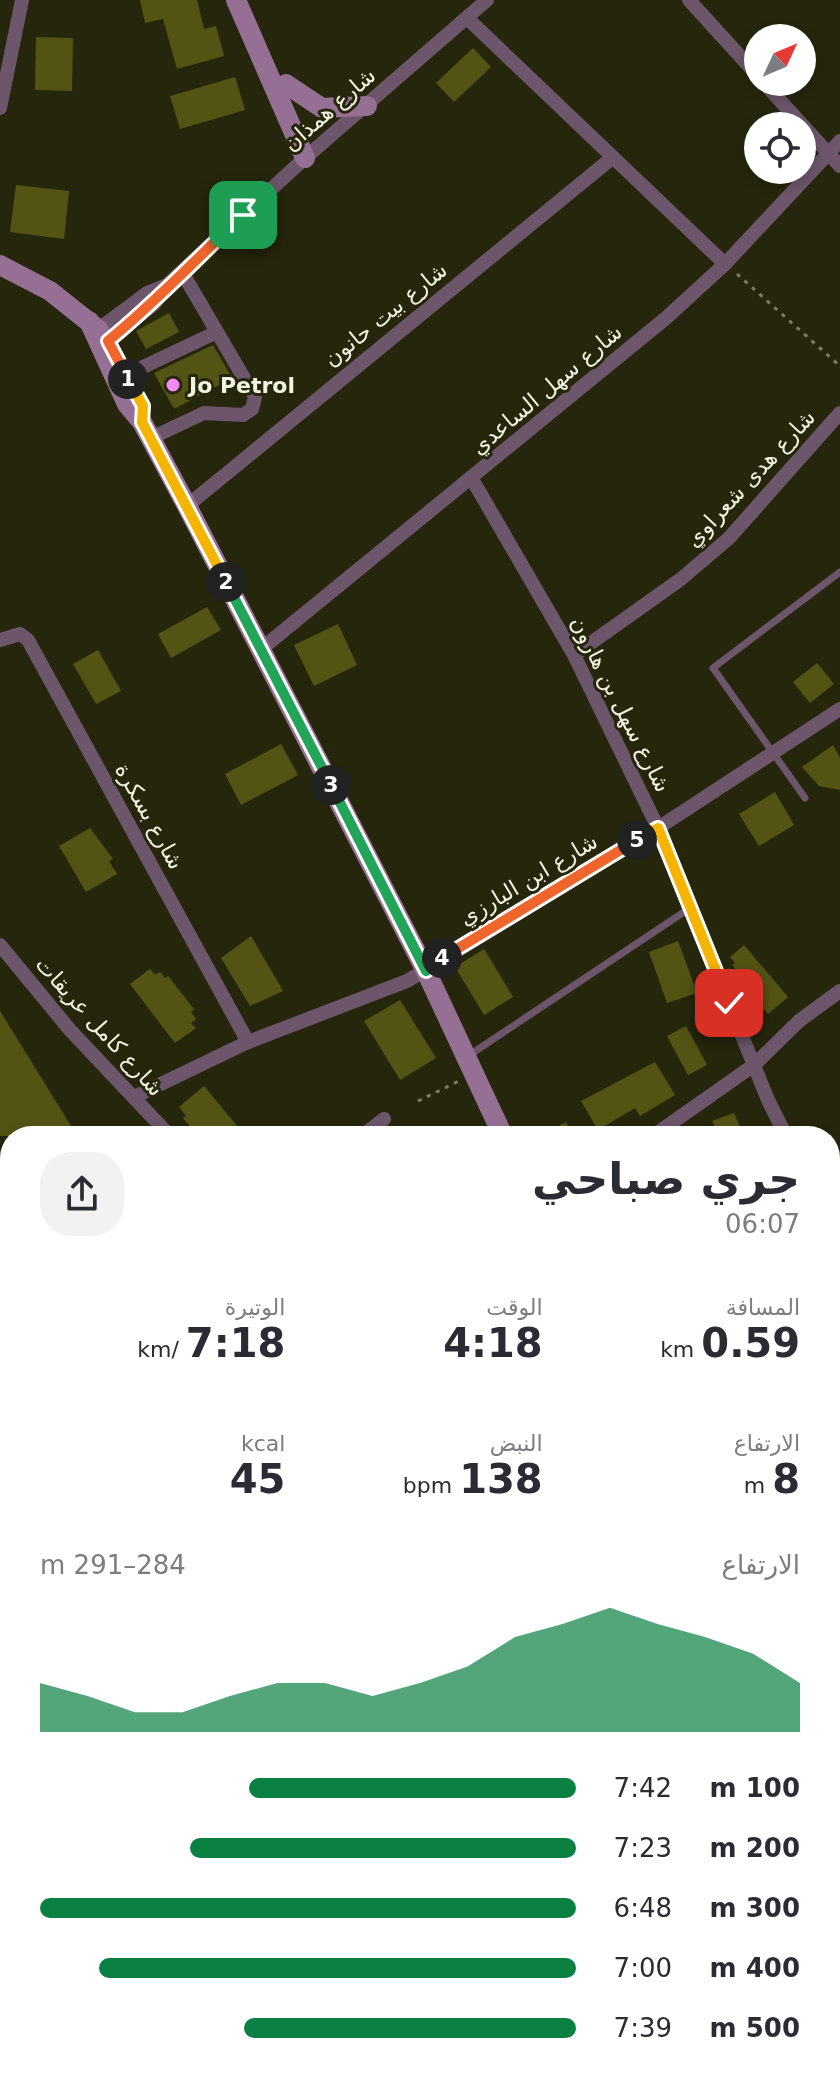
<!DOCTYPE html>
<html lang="ar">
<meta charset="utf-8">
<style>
body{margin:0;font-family:"DejaVu Sans","Noto Sans Arabic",sans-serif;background:#f2f2f3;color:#2b2b33;direction:rtl;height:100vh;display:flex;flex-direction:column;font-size:30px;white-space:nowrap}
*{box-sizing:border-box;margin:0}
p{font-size:26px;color:#7c7c81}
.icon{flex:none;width:44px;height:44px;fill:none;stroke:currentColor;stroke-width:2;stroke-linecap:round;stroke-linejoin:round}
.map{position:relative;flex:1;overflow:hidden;direction:ltr}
.side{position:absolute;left:0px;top:1126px;width:840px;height:950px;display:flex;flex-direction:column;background:#fff;border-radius:32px 32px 0 0;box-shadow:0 4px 12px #0003;direction:rtl}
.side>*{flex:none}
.needle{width:52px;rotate:46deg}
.buttons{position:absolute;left:744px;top:24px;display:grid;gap:16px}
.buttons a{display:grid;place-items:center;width:72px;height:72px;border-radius:50%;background:#fff;box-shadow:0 4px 12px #0003;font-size:40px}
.pin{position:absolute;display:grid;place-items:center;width:68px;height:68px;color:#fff;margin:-34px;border-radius:16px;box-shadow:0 4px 12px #0006}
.km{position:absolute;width:40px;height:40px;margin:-20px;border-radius:50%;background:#222;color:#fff;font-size:22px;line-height:40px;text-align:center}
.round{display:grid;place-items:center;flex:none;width:84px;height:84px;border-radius:32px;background:#f2f2f3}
.headline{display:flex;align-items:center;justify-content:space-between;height:136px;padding:0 40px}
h1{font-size:44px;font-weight:700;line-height:60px}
.stats{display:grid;grid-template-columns:repeat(3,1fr);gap:12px;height:136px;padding:8px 40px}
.stats div{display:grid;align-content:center}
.stats b{font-size:40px;font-weight:700}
.stats small{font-size:22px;font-weight:400}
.stats p{font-size:22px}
.chart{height:224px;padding:16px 40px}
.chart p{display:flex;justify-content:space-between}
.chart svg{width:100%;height:144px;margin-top:8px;fill:#0b8043;opacity:.7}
ul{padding:0 40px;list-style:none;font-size:26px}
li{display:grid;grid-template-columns:128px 96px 1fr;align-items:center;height:60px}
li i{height:20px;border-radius:10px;background:#0b8043}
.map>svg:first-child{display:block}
.built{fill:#2c2d0a}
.green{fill:#3a3b0a}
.building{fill:#535414}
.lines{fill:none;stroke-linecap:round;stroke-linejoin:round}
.path{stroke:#7c7d67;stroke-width:3;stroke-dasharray:4 6;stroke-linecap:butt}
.lane{stroke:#6d556c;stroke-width:7}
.street{stroke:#6d556c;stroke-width:14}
.secondary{stroke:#966f94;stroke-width:20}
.split-1-casing{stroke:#fff;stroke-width:16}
.split-2-casing{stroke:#fff;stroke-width:16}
.split-3-casing{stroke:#fff;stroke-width:16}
.split-4-casing{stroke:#fff;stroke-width:16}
.split-5-casing{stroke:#fff;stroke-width:16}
.split-6-casing{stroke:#fff;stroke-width:16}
.split-1{stroke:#f0652b;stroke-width:10}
.split-2{stroke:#f5b400;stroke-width:10}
.split-3{stroke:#22a559;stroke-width:10}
.split-4{stroke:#22a559;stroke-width:10}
.split-5{stroke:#f0652b;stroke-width:10}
.split-6{stroke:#f5b400;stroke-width:10}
.poi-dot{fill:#f489f0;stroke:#26260c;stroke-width:3}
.labels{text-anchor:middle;stroke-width:6;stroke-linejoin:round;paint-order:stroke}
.street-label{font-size:22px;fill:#f1f2e2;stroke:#26260c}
.poi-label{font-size:22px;font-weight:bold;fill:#f1f2e2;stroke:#26260c;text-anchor:start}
</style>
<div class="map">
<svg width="840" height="2075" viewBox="0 0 840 2075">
<rect width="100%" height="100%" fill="#26260c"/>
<path class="built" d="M840 1697V1843L830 1850V1701Z"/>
<path class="green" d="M457 2066H700L693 2073 683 2071 678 2075H445Z"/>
<g class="building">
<path d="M140 0H197L204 29 216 26 224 56 177 69 163 19 145 23Z"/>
<path d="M36 37 73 38 72 91 35 90Z"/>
<path d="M473 48 491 67 454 102 436 83Z"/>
<path d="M235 77 245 110 180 129 170 96Z"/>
<path d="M16 185 69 191 64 239 10 232Z"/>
<path d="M169 313 179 332 146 349 136 331Z"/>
<path d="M213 345 232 378 174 409 154 373Z"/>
<path d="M207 607 221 630 171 658 158 634Z"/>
<path d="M338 624 357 665 314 686 294 645Z"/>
<path d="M98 650 121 691 96 704 73 664Z"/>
<path d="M817 663 834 684 810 703 793 682Z"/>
<path d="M281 744 298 775 241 805 225 774Z"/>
<path d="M833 745 840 758V790L819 786 802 767Z"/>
<path d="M775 792 794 825 759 846 739 814Z"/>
<path d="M90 828 113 859 109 861 117 874 86 892 59 846Z"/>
<path d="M251 936 283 991 250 1006 221 958Z"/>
<path d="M678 941 697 993 667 1003 649 952Z"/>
<path d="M744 945 788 997 768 1014 764 1009 760 1012 744 993 742 977 732 965 735 963 730 957Z"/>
<path d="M484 949 513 997 484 1015 455 967Z"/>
<path d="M150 969 155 975 160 972 165 978 168 976 194 1009 191 1012 196 1019 191 1023 196 1028 175 1043 130 984Z"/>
<path d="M400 1000 436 1058 400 1080 364 1021Z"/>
<path d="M0 1011 71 1126 55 1136H0Z"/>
<path d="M686 1026 707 1065 688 1075 667 1036Z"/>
<path d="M655 1062 675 1095 640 1116 635 1108 598 1130 581 1101Z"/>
<path d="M204 1086 238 1127 227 1136H198L183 1118 186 1116 179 1107Z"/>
<path d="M734 1113 744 1136H702L716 1128 712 1121Z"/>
<path d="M566 1122 574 1136H540Z"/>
</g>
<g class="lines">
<g class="path">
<path d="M737 274 840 366"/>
<path d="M418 1101 459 1081"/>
<path d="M553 2066 561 2075"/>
<path d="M531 2075 539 2066"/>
</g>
<g class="lane">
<path d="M805 798 713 668 840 572"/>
<path d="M468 1056 690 908"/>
</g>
<g class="street">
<path d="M689 0 758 76"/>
<path d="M467 18 725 264"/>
<path d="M763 82 840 166"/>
<path d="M0 108 22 0"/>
<path d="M92 334 147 293 167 285"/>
<path d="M98 348 154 304 167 285 305 158 487 0"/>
<path d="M126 375 217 332"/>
<path d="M151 438 204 413 243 415 252 409 255 397 182 272"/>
<path d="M472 479 574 655 658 828 768 1100 786 1136"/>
<path d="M187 506 612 158"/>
<path d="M0 640 20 634 28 640 248 1042"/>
<path d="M260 650 666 318 725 264 840 141"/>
<path d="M574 655 681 579 729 538 840 413"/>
<path d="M0 945 70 1030 170 1136"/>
<path d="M136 1096 248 1042 407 981 658 828 840 709"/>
<path d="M362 1136 384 1119"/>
<path d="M653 1136 754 1065 799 1021 840 991"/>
<path d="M830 1217 840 1231"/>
<path d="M0 1271 10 1287"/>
<path d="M0 1467 10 1464"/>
<path d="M0 1667 10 1665"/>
<path d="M830 1859 840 1852"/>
<path d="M830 1986 840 1978"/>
<path d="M0 2031 10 2029"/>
<path d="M223 2066 230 2075"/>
<path d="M420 2075 432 2066"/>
<path d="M710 2075 723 2066"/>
</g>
<g class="secondary">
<path d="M236 0 305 158"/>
<path d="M286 84 322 108 367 106"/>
<path d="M0 265 50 291 99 330"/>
<path d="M89 321 127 404 142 422 187 506 426 971 503 1136"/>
<path d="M830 1676 840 1673"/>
<path d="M0 1874 10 1872"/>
</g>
</g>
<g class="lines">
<defs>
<path id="split-1" d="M128 379 108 341C156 302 197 258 243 215"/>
<path id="split-2" d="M128 379 143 406 142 422 226 582"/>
<path id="split-3" d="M226 582 331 785"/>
<path id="split-4" d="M331 785 426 971 442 958"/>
<path id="split-5" d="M442 958 637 840"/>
<path id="split-6" d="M637 840 658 828 729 1003"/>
</defs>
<use href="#split-1" class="split-1-casing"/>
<use href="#split-2" class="split-2-casing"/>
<use href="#split-3" class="split-3-casing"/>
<use href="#split-4" class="split-4-casing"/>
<use href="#split-5" class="split-5-casing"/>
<use href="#split-6" class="split-6-casing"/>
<use href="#split-1" class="split-1"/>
<use href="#split-2" class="split-2"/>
<use href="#split-3" class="split-3"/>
<use href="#split-4" class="split-4"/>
<use href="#split-5" class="split-5"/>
<use href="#split-6" class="split-6"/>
</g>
<circle class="poi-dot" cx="173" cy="385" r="8"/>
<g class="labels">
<g class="street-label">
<text transform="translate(329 109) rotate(-41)" y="8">شارع همذان</text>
<text transform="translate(385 314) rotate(-39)" y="8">شارع بيت حانون</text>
<text transform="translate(546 389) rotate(-40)" y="8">شارع سهل الساعدي</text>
<text transform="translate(750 478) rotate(-47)" y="8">شارع هدى شعراوي</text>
<text transform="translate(621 704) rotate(63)" y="8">شارع سهل بن هارون</text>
<text transform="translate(150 816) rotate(61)" y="8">شارع بسكرة</text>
<text transform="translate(528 879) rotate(-31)" y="8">شارع ابن البارزي</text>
<text transform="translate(100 1026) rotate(48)" y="8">شارع كامل عريقات</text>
</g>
<g class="poi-label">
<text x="189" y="393">Jo Petrol</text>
</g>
</g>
</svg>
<div class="buttons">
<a><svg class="needle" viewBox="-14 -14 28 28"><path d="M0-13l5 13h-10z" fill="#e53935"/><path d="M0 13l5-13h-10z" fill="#7c7c81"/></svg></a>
<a><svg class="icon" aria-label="locate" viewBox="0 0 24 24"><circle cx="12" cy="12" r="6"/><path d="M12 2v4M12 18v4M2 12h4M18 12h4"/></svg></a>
</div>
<div class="pin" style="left:243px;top:215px;background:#1e9e55"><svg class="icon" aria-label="arrive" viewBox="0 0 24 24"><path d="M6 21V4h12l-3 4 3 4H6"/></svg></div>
<div class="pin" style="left:729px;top:1003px;background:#d93025"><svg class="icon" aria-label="check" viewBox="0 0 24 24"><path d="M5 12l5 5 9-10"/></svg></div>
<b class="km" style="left:128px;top:379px">1</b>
<b class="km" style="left:226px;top:582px">2</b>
<b class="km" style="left:331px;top:785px">3</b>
<b class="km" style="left:442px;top:958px">4</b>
<b class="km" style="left:637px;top:840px">5</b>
<section class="side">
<div class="headline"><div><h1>جري صباحي</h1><p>06:07</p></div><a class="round"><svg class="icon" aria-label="share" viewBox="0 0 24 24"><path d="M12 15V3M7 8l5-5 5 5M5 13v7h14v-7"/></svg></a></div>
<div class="stats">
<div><p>المسافة</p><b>0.59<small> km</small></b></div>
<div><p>الوقت</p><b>4:18</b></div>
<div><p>الوتيرة</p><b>7:18<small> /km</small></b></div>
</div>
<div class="stats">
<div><p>الارتفاع</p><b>8<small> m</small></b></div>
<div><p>النبض</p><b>138<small> bpm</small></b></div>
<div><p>kcal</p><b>45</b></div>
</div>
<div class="chart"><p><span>الارتفاع</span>284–291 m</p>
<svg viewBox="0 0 160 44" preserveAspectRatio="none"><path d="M0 44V29L10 33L20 38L30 38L40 33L50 29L60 29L70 33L80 29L90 24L100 15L110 11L120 6L130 11L140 15L150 20L160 29V44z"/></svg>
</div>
<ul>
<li><b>100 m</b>7:42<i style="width:61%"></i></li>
<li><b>200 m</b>7:23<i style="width:72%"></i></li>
<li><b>300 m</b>6:48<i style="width:100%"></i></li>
<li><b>400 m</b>7:00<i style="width:89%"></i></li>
<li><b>500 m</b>7:39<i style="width:62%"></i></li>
</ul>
</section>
</div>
